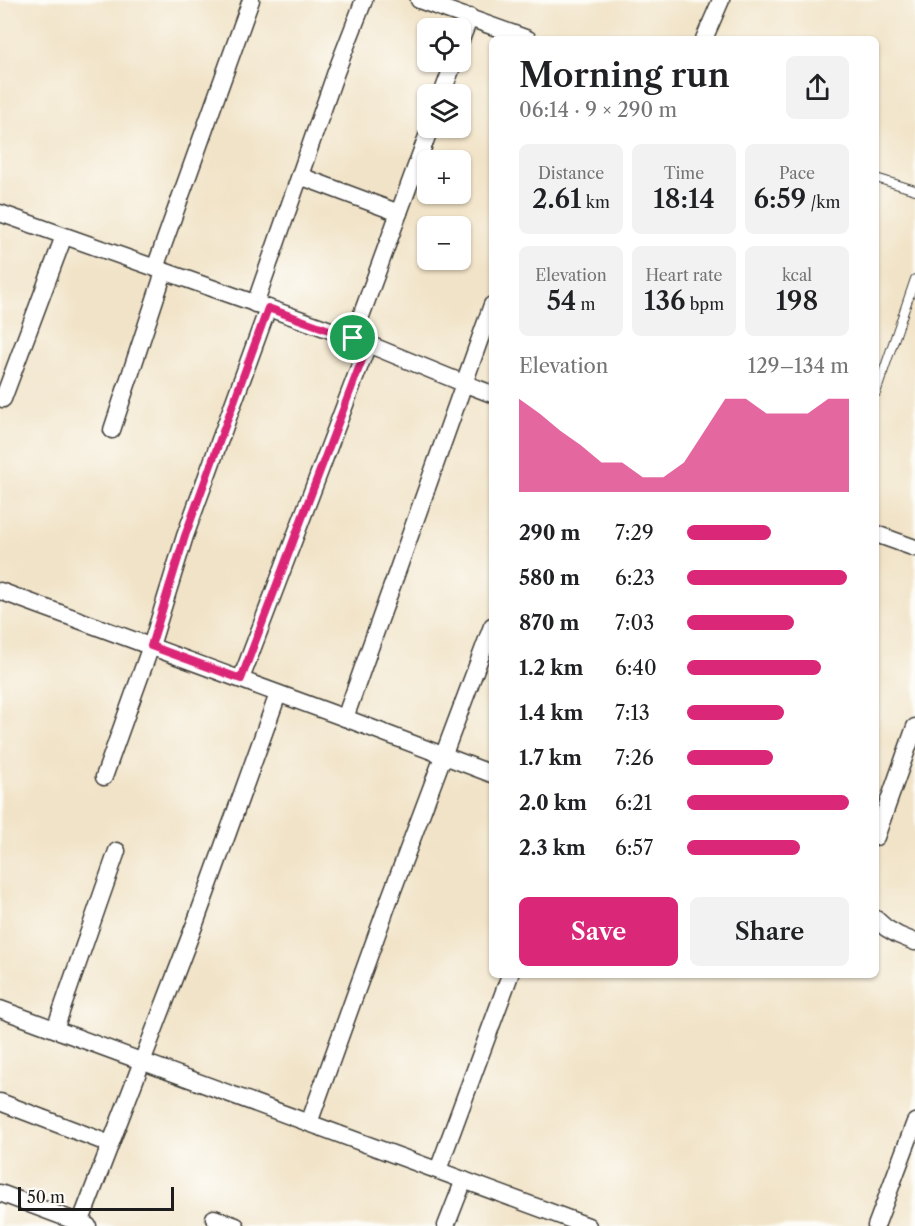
<!DOCTYPE html>
<meta charset="utf-8">
<style>
body{margin:0;font-family:"Libre Caslon Text",serif;background:#f2f2f2;color:#202124;height:100vh;display:flex;flex-direction:column;font-size:22px;white-space:nowrap}
*{box-sizing:border-box;margin:0}
p{font-size:20px;color:#757577}
.icon{flex:none;width:33px;height:33px;fill:none;stroke:currentColor;stroke-width:2;stroke-linecap:round;stroke-linejoin:round}
.map{position:relative;flex:1;overflow:hidden}
.drawer{position:absolute;left:489px;top:36px;width:390px;height:942px;display:flex;flex-direction:column;background:#fff;border-radius:9px;box-shadow:0 2px 4px #0004}
.drawer>*{flex:none}
.controls{position:absolute;left:417px;top:18px;display:grid;gap:12px}
.controls a{display:grid;place-items:center;width:54px;height:54px;border-radius:9px;background:#fff;box-shadow:0 2px 4px #0004;font-size:30px}
.scale{position:absolute;left:18px;bottom:15px;width:156px;box-sizing:border-box;padding-left:6px;border:3px solid #1c1c1c;border-top:0;font-size:16px;line-height:21px;white-space:nowrap;color:#1c1c1c;-webkit-text-stroke:4px #fdfcf7;paint-order:stroke}
.pin{position:absolute;display:grid;place-items:center;width:51px;height:51px;color:#fff;margin:-26px;border:3px solid #fff;border-radius:50%;box-shadow:0 2px 6px #0007}
.round{display:grid;place-items:center;flex:none;width:63px;height:63px;border-radius:9px;background:#f2f2f2}
.overview{display:flex;align-items:center;justify-content:space-between;height:102px;padding:0 30px}
h1{font-size:33px;font-weight:600;line-height:45px}
.figures{display:grid;grid-template-columns:repeat(3,1fr);gap:9px;height:102px;padding:6px 30px}
.figures div{display:grid;align-content:center;border-radius:9px;background:#f2f2f2;text-align:center}
.figures b{font-size:26px;font-weight:600}
.figures small{font-size:16px;font-weight:400}
.figures p{font-size:16px}
.chart{height:168px;padding:12px 30px}
.chart p{display:flex;justify-content:space-between}
.chart svg{width:100%;height:108px;margin-top:6px;fill:#db2777;opacity:.7}
.primary-button{display:flex;gap:12px;margin-top:auto;padding:12px 30px}
.primary-button a{flex:1;height:69px;border-radius:9px;background:#db2777;color:#fff;font-size:24px;font-weight:600;line-height:69px;text-align:center}
.primary-button a+a{background:#f2f2f2;color:#202124}
ul{padding:0 30px;list-style:none;font-size:20px}
li{display:grid;grid-template-columns:96px 72px 1fr;align-items:center;height:45px}
li i{height:15px;border-radius:8px;background:#db2777}
.map>svg:first-child{display:block}
.lines{fill:none;stroke-linecap:round;stroke-linejoin:round}
.service-casing{stroke:#3c3a36;stroke-width:10}
.minor-casing{stroke:#3c3a36;stroke-width:19}
.service{stroke:#fff;stroke-width:8}
.minor{stroke:#fff;stroke-width:16}
.route-casing{stroke:#fff;stroke-width:12}
.route{stroke:#db2777;stroke-width:8}
</style>
<div class="map">
<svg width="915" height="1226" viewBox="0 0 915 1226">
<rect width="100%" height="100%" fill="#fdfcf7"/>
<filter id="ink" filterUnits="userSpaceOnUse"><feTurbulence type="fractalNoise" baseFrequency=".0167" numOctaves="2"/><feDisplacementMap in="SourceGraphic" scale="12" xChannelSelector="R" yChannelSelector="G"/><feConvolveMatrix kernelMatrix="1 2 1 2 8 2 1 2 1" color-interpolation-filters="sRGB"/></filter>
<filter id="wash" filterUnits="userSpaceOnUse"><feTurbulence type="fractalNoise" baseFrequency=".008" numOctaves="4" result="noise"/><feDisplacementMap in="SourceGraphic" scale="24" xChannelSelector="R" yChannelSelector="G"/><feGaussianBlur stdDeviation="1.35" result="paint"/><feColorMatrix in="noise" values="0 0 0 0 0 0 0 0 0 0 0 0 0 0 0 0 0 1.4 0 .05"/><feComposite in="paint" operator="in"/></filter>
<g filter="url(#wash)">
<rect width="100%" height="100%" fill="#f1e3c7"/>
</g>
<g filter="url(#ink)">
<g class="lines">
<defs>
<g id="service">
<path d="M876 178 915 190"/>
<path d="M876 393 915 279"/>
</g>
<g id="minor">
<path d="M419 0 528 39"/>
<path d="M704 39 721 0"/>
<path d="M460 42 470 17"/>
<path d="M442 94 454 62"/>
<path d="M300 176 399 213"/>
<path d="M0 213 353 338 463 383 492 394"/>
<path d="M155 268 251 0"/>
<path d="M255 304 336 72 364 0"/>
<path d="M353 338 430 128"/>
<path d="M3 399 64 236"/>
<path d="M112 430 164 272"/>
<path d="M876 534 915 548"/>
<path d="M0 591 345 718 492 774"/>
<path d="M241 679 368 344"/>
<path d="M345 718 492 305"/>
<path d="M104 777 151 646 185 536 268 308"/>
<path d="M876 837 915 727"/>
<path d="M876 919 886 928 898 935 915 942"/>
<path d="M0 1009 588 1226"/>
<path d="M55 1029 117 851"/>
<path d="M0 1102 110 1144"/>
<path d="M309 1123 391 895 492 626"/>
<path d="M438 1170 510 975"/>
<path d="M0 1193 88 1226"/>
<path d="M214 1218 236 1226"/>
<path d="M79 1226 196 921 278 694"/>
<path d="M446 1226 464 1180"/>
<path d="M876 1226 915 1122"/>
</g>
</defs>
<use href="#service" class="service-casing"/>
<use href="#minor" class="minor-casing"/>
<use href="#service" class="service"/>
<use href="#minor" class="minor"/>
</g>
</g>
<g class="lines" filter="url(#ink)">
<defs>
<path id="route" d="M268 308 368 344 241 679 151 646 185 536Z"/>
</defs>
<use href="#route" class="route-casing"/>
<use href="#route" class="route"/>
</g>
</svg>
<div class="controls">
<a><svg class="icon" aria-label="locate" viewBox="0 0 24 24"><circle cx="12" cy="12" r="6"/><path d="M12 2v4M12 18v4M2 12h4M18 12h4"/></svg></a>
<a><svg class="icon" aria-label="layers" viewBox="0 0 24 24"><path d="M12 4l9 5-9 5-9-5zM3 14l9 5 9-5"/></svg></a>
<a>+</a>
<a>−</a>
</div>
<div class="scale">50 m</div>
<div class="pin" style="left:353px;top:338px;background:#1e9e55"><svg class="icon" aria-label="arrive" viewBox="0 0 24 24"><path d="M6 21V4h12l-3 4 3 4H6"/></svg></div>
<section class="drawer">
<div class="overview"><div><h1>Morning run</h1><p>06:14 · 9 × 290 m</p></div><a class="round"><svg class="icon" aria-label="share" viewBox="0 0 24 24"><path d="M12 15V3M7 8l5-5 5 5M5 13v7h14v-7"/></svg></a></div>
<div class="figures">
<div><p>Distance</p><b>2.61<small> km</small></b></div>
<div><p>Time</p><b>18:14</b></div>
<div><p>Pace</p><b>6:59<small> /km</small></b></div>
</div>
<div class="figures">
<div><p>Elevation</p><b>54<small> m</small></b></div>
<div><p>Heart rate</p><b>136<small> bpm</small></b></div>
<div><p>kcal</p><b>198</b></div>
</div>
<div class="chart"><p><span>Elevation</span>129–134 m</p>
<svg viewBox="0 0 160 44" preserveAspectRatio="none"><path d="M0 44V6L10 12L20 19L30 25L40 32L50 32L60 38L70 38L80 32L90 19L100 6L110 6L120 12L130 12L140 12L150 6L160 6V44z"/></svg>
</div>
<ul>
<li><b>290 m</b>7:29<i style="width:52%"></i></li>
<li><b>580 m</b>6:23<i style="width:99%"></i></li>
<li><b>870 m</b>7:03<i style="width:66%"></i></li>
<li><b>1.2 km</b>6:40<i style="width:83%"></i></li>
<li><b>1.4 km</b>7:13<i style="width:60%"></i></li>
<li><b>1.7 km</b>7:26<i style="width:53%"></i></li>
<li><b>2.0 km</b>6:21<i style="width:100%"></i></li>
<li><b>2.3 km</b>6:57<i style="width:70%"></i></li>
</ul>
<div class="primary-button"><a>Save</a><a>Share</a></div>
</section>
</div>
